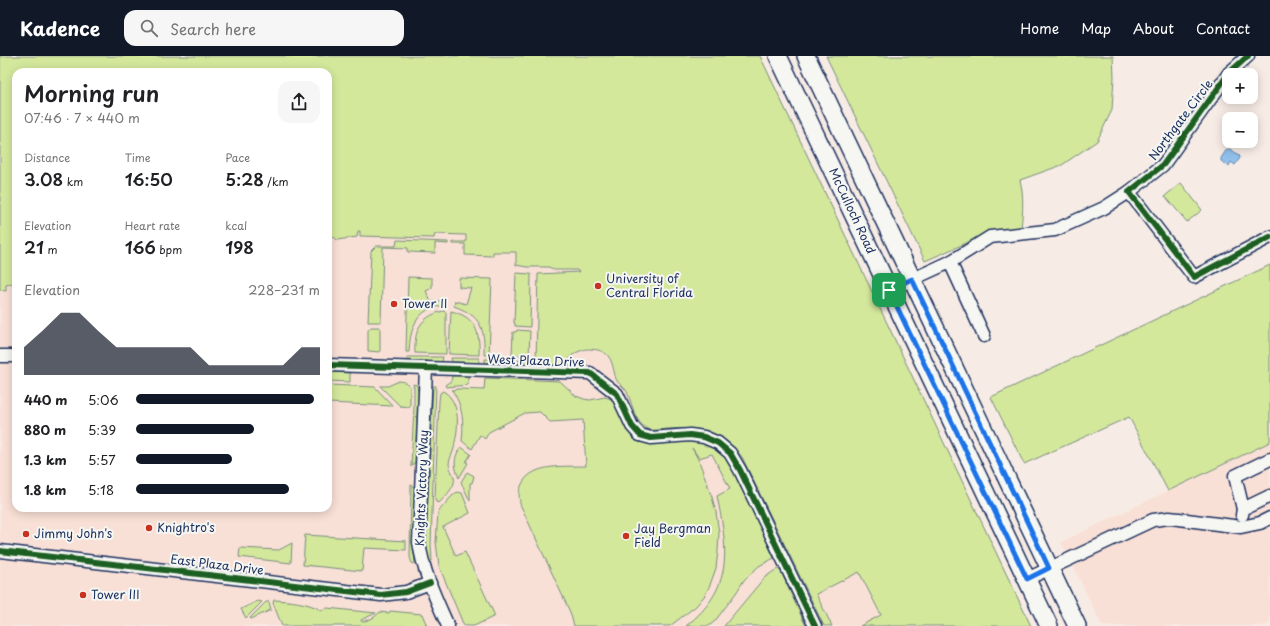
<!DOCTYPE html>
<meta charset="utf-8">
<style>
body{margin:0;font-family:"Playpen Sans",sans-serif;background:#f6f6f6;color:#202124;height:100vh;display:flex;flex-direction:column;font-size:15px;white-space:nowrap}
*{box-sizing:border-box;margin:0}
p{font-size:13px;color:#757577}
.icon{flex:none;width:22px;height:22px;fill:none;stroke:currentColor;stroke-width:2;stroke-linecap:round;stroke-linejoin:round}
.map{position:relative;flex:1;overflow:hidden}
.sheet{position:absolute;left:12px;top:12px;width:320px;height:444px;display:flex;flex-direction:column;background:#fff;border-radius:12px;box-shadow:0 2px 10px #0003}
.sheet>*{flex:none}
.controls{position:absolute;left:1222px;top:12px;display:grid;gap:8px}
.controls a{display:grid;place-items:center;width:36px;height:36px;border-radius:8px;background:#fff;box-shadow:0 2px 10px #0003;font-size:20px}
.pin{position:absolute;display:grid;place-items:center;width:34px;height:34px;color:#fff;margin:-17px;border-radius:8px;box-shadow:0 2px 6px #0006}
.round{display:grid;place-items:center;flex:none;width:42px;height:42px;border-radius:12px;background:#f6f6f6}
.summary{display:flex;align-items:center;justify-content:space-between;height:68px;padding:0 12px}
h1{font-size:22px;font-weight:600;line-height:30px}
.stats{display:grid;grid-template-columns:repeat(3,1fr);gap:6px;height:68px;padding:4px 12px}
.stats div{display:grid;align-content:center}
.stats b{font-size:17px;font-weight:600}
.stats small{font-size:11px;font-weight:400}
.stats p{font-size:11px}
.chart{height:112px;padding:8px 12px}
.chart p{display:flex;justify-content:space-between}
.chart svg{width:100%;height:72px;margin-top:4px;fill:#111827;opacity:.7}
ul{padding:0 12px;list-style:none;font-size:13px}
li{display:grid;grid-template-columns:64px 48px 1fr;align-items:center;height:30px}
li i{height:10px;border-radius:5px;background:#111827}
header{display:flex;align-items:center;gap:24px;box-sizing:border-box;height:56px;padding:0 20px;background:#111827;color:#fff}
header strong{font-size:19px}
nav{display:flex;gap:22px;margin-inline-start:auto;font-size:14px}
.search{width:280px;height:36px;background:#f6f6f6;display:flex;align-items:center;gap:10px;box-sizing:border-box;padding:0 14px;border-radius:12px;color:#757577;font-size:15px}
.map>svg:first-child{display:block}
.built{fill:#f9e0d6;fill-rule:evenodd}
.green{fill:#d4e89c;stroke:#788c7d}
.water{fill:#91c0eb;stroke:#6286b3}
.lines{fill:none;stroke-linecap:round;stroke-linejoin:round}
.minor-casing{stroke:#1b2f5e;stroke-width:15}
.secondary-casing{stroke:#1b2f5e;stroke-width:20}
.minor{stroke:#f6f6f2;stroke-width:12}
.secondary{stroke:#f6f6f2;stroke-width:17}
.cycleway-casing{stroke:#f6f6f2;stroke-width:8}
.cycleway{stroke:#1b5e20;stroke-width:6}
.route-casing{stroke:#fff;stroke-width:8}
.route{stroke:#1a73e8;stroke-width:5}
.poi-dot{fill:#c8321e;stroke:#f6f6f2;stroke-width:1.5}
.labels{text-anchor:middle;stroke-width:4;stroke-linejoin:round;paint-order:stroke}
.street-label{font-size:12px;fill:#1b2f5e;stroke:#f6f6f2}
.poi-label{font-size:12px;fill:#1b2f5e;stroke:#f6f6f2;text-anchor:start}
</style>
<header>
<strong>Kadence</strong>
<div class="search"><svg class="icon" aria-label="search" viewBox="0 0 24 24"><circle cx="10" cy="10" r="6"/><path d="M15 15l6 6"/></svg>Search here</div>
<nav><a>Home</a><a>Map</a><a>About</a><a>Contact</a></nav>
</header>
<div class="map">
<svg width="1270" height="570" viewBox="0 0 1270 570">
<rect width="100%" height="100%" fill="#f7ece5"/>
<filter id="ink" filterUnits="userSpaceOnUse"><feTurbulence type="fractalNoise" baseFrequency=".025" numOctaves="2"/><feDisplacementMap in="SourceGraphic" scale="8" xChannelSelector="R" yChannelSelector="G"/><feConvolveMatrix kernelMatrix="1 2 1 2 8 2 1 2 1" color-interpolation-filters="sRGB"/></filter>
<g filter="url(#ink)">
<g class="built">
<path d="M0 0H759L1031 570H0ZM16 16H328V452H16Z"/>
<path d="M1270 386V397L1232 415 1229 422 1237 454 1235 465 1179 457 1067 498 1061 486Z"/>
<path d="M1270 409V434L1247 445 1242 423Z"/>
<path d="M1270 446V456L1258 462 1247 465 1248 457Z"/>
<path d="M1169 468 1235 476H1246L1261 472 1270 468V567L1263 570H1102L1072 508 1154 470Z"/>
</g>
<g class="green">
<path d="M0 0H760L1031 570H890L889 569 887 570H860L881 559 859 516 816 538 832 570H824L742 401C720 373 700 371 666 373 659 374 649 376 643 370 633 361 632 345 626 334 623 330 618 328 616 323 612 310 613 298 598 294 591 293 586 292 580 295 571 298 568 305 561 310L537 309 536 307 538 218 579 216 577 214H554L549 211H527L516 209V196H493V200L465 199V188H453V186H466V179L435 178 434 182 360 180V175H358L357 181 337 184 334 181 328 182V16H16V226L6 229V235L0 234Z"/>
<path d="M826 0H1113L1114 21 1112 54 1097 85 1062 109 1020 124C1024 140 1023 155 1021 172L980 181 925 205Z"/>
<path d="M1181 127 1202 154 1187 166 1165 140Z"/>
<path d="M397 184 448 186V188L435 187V197L408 196V192L383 191 381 266H368L371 195 376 190H396Z"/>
<path d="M1270 209V386L1168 435 1129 361 1024 408 991 341Z"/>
<path d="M516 217 531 218 530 271 515 270V267H514Z"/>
<path d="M408 221 432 222V232L426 235 431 246H435L443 244V250C416 252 410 273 409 296H406Z"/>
<path d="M459 222 492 223 489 299H484C485 272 481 260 454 250L455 245 466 248 471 232 459 231Z"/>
<path d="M443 255 446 256V298L415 297C414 274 420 261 443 255Z"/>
<path d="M451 255C476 261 480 276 479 299L449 298Z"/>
<path d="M371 271H380V296L368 295V274Z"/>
<path d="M517 274 530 275 529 300 512 299 513 276H516Z"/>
<path d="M407 301H443L442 306 407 305Z"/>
<path d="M451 302H479V307L452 306Z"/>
<path d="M485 303 529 305 527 309 485 307Z"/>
<path d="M328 316 350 317V326L328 325Z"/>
<path d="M468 319V329L446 331 445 329 451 325 452 320Z"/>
<path d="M485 322 560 325 576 340 584 343 590 344 605 341 611 343 618 353 627 375 633 382 641 386 690 385 701 386 713 390 728 403 740 427 774 502 759 510 744 524 736 537 715 565 709 570H686C734 532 728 494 717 440L730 433 712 398 699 402 692 392 699 405 712 441 716 456 719 477 718 495 716 512 710 529 705 539 696 550 670 570H574L570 556 520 448C520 444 518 437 520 433 528 406 563 411 586 410L583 364 550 366 540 356 525 357 489 376 485 383 480 379 472 393 462 385C464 366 463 350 452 334L458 333 484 334Z"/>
<path d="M399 325 405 326 410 330V351L400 350 380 330H388Z"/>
<path d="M413 328 417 329 418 337 415 406 411 411 414 352V332Z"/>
<path d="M328 329 375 331 393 350 328 347Z"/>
<path d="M433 330H436L431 489 432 505H429L426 496V482Z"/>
<path d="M443 335C460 345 459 369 455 386 454 388 455 390 454 392 453 397 450 401 449 407 449 414 456 420 454 427 452 434 444 442 439 447L436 446 435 442 439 345 440 337Z"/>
<path d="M461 391 471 398 466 406 468 407 459 422C454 411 453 401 461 391Z"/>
<path d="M467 416 474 420 472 427H470V445L461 426Z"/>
<path d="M411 429 414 431 415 436 413 488 415 507 412 508 410 501Z"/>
<path d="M457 436 462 437 470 457 443 471 456 500 465 496 495 560 474 570H464L439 510 436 486 438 456 451 441Z"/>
<path d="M305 479 406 485V494L364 492 362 515 303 509Z"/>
<path d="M292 487 291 507 239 501 240 492 279 494Z"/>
<path d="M778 513 781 516 806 570H724L764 522 774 515Z"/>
<path d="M274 544C290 545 307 546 321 554L327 552 376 557 361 564 362 566 373 562 380 556 389 557 390 555 422 558 427 570H282L273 547Z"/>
<path d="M258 545 262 546 246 562 241 553Z"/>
<path d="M266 546H269L271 554 251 563 250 562Z"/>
</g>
<path class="water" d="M1227 93H1230L1239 99 1240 102 1235 109 1231 106 1229 110 1221 105V102Z"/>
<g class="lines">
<defs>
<g id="minor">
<path d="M1248 0 1229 17 1163 109 1129 136 1194 221 1270 181"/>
<path d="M950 206 984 280"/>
<path d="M889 234 950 206 990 181 1055 174 1104 152 1129 136"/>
<path d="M0 300H16"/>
<path d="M328 309 590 317 617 338 632 370 640 379 651 382 690 379 704 381 718 387 730 397 740 414 815 570"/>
<path d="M426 312 419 486C423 516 436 543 448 570"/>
<path d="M1243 453 1235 420 1270 403"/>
<path d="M1242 459 1243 453 1270 440"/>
<path d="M0 495 381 539 406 536 430 527"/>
<path d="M1027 523 1153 464 1169 462 1179 463 1241 471 1260 467 1270 462"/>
</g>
<g id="secondary">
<path d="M778 0 1049 570"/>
<path d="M806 0 1077 570"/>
</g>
</defs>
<use href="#minor" class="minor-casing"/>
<use href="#secondary" class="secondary-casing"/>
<use href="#minor" class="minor"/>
<use href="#secondary" class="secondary"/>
<defs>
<g id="cycleway">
<path d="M1248 0 1229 17 1163 109 1129 136 1194 221 1270 181"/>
<path d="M328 309 590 317 617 338 632 370 640 379 651 382 690 379 704 381 718 387 730 397 740 414 815 570"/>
<path d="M0 495 381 539 406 536 430 527"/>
</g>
</defs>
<use href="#cycleway" class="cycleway-casing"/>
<use href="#cycleway" class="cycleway"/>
</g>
</g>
<g class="lines" filter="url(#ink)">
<defs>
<path id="route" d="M912 223 1049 512 1027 523 889 234Z"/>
</defs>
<use href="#route" class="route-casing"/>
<use href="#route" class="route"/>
</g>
<g class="poi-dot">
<circle cx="598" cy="230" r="4"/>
<circle cx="394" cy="248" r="4"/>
<circle cx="149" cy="472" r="4"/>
<circle cx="26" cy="478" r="4"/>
<circle cx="626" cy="480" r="4"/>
<circle cx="83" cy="539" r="4"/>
</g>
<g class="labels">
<g class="street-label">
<text transform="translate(1181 64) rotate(-53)" y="4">Northgate Circle</text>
<text transform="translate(852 155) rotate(65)" y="4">McCulloch Road</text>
<text transform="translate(536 305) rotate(2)" y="4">West Plaza Drive</text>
<text transform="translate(422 432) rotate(-88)" y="4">Knights Victory Way</text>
<text transform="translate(217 509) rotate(7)" y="4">East Plaza Drive</text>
</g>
<g class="poi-label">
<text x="606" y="227">University of<tspan x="606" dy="14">Central Florida</tspan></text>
<text x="402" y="252">Tower II</text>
<text x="157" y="476">Knightro's</text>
<text x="634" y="477">Jay Bergman<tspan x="634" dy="14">Field</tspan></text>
<text x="34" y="482">Jimmy John's</text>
<text x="91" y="543">Tower III</text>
</g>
</g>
</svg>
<div class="controls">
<a>+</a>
<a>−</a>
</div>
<div class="pin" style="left:889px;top:234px;background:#1e9e55"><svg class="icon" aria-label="arrive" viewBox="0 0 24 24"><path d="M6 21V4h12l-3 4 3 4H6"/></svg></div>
<section class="sheet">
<div class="summary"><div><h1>Morning run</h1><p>07:46 · 7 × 440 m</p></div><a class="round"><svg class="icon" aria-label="share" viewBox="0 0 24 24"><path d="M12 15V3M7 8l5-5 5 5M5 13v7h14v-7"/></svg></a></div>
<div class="stats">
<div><p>Distance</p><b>3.08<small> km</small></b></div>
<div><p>Time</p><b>16:50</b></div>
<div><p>Pace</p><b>5:28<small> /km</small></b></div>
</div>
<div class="stats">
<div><p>Elevation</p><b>21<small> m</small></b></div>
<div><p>Heart rate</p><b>166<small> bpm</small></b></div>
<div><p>kcal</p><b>198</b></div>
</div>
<div class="chart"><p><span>Elevation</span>228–231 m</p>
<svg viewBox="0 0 160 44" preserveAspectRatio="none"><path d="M0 44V27L10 17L20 6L30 6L40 17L50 27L60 27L70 27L80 27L90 27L100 38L110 38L120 38L130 38L140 38L150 27L160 27V44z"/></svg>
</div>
<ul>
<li><b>440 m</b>5:06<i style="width:97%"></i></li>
<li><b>880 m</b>5:39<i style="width:64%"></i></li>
<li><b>1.3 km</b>5:57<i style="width:52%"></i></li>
<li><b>1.8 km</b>5:18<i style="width:83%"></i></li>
</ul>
</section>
</div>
